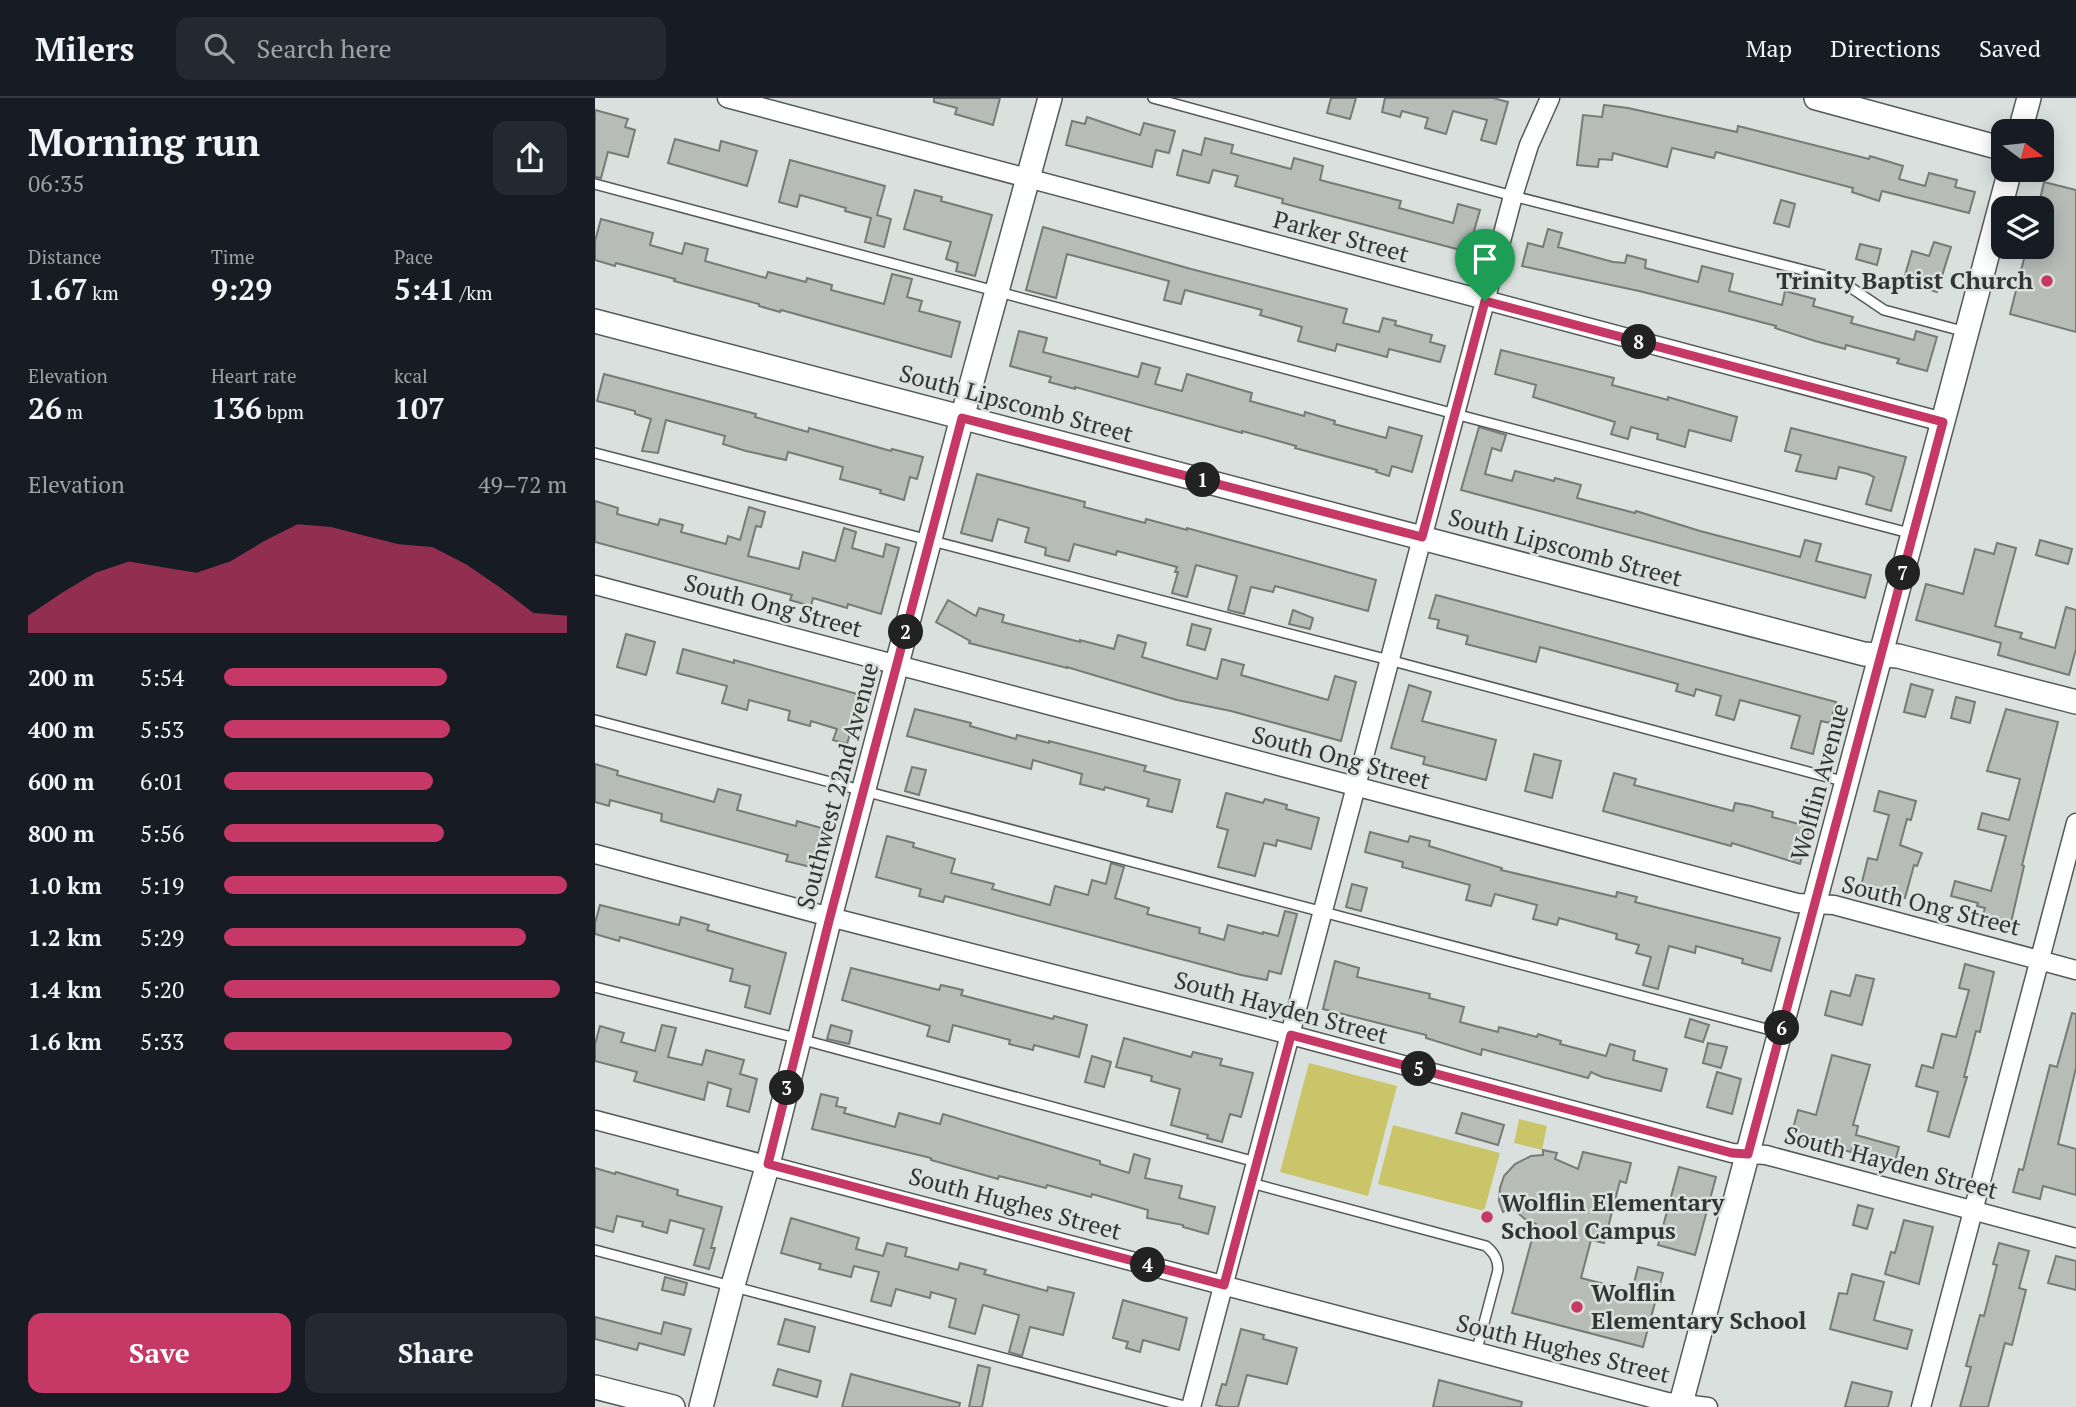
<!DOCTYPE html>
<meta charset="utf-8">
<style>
body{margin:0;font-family:"PT Serif",serif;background:#242831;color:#f1f3f6;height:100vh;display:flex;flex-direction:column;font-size:26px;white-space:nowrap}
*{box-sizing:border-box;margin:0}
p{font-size:23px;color:#9ea1a6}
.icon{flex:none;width:38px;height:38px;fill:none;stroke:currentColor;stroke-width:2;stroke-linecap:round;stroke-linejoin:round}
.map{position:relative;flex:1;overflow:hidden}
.sheet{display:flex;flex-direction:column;background:#171b24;width:595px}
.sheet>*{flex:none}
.needle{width:46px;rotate:105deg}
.fabs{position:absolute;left:1396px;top:21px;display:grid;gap:14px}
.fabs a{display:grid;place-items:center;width:63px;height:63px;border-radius:14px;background:#171b24;box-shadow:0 4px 18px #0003;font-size:35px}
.pin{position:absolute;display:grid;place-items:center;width:60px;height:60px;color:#fff;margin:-72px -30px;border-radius:50% 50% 50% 0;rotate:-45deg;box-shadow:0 0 7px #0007}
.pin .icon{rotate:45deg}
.km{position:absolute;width:35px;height:35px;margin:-18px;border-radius:50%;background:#222;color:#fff;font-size:19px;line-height:35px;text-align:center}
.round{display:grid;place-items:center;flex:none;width:74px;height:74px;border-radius:14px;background:#242831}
.summary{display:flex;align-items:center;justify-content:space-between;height:119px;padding:0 28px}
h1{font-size:38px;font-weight:600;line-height:52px}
.stats{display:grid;grid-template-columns:repeat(3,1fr);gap:10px;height:119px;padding:7px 28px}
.stats div{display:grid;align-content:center}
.stats b{font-size:30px;font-weight:600}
.stats small{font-size:19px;font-weight:400}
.stats p{font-size:19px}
.chart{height:196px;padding:14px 28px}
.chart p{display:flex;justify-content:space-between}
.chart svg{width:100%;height:126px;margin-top:7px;fill:#c63865;opacity:.7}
.cta{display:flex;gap:14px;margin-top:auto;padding:14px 28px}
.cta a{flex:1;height:80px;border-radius:14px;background:#c63865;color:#fff;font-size:28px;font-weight:600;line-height:80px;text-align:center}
.cta a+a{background:#242831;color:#f1f3f6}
ul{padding:0 28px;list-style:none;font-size:23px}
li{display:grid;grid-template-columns:112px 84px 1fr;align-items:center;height:52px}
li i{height:18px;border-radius:9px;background:#c63865}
header{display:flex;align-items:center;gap:42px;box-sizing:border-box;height:98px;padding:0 35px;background:#171b24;border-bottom:2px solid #363941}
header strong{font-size:33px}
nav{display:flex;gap:38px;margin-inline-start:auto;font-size:24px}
.search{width:490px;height:63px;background:#242831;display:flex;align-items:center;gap:18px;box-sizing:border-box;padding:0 24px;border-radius:14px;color:#9ea1a6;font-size:26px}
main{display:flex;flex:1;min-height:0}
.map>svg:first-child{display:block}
.green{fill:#cac569}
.building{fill:#b8bcb7;stroke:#777b76;stroke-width:2}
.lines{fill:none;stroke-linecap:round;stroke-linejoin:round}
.lane-casing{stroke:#545a58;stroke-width:12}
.street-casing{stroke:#545a58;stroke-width:21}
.secondary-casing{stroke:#545a58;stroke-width:26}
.lane{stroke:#fff;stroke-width:9}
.street{stroke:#fff;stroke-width:18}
.secondary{stroke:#fff;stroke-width:23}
.route-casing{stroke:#fff;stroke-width:14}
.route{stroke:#c63865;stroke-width:9}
.poi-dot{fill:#c63865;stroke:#d9e0de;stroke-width:2.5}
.labels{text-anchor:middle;stroke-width:5;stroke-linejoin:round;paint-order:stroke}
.street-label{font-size:24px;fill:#323534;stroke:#d9e0de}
.poi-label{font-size:24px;font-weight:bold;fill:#323534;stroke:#d9e0de;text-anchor:start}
</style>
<header>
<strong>Milers</strong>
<div class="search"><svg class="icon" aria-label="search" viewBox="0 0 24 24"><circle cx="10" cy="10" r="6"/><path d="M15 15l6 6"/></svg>Search here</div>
<nav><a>Map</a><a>Directions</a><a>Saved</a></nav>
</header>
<main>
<section class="sheet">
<div class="summary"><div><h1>Morning run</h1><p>06:35</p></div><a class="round"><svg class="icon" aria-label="share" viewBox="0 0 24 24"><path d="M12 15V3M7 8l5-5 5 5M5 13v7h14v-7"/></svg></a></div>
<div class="stats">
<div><p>Distance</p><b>1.67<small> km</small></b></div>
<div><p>Time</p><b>9:29</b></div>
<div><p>Pace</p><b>5:41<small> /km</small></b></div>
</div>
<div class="stats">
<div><p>Elevation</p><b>26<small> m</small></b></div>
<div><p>Heart rate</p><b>136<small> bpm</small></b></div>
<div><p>kcal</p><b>107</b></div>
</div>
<div class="chart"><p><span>Elevation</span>49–72 m</p>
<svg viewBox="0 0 160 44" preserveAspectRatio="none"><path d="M0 44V38L10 30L20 23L30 19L40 21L50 23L60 19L70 12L80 6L90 7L100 10L110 13L120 14L130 20L140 28L150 37L160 38V44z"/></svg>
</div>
<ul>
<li><b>200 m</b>5:54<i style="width:65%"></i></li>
<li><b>400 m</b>5:53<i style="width:66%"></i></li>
<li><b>600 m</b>6:01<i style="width:61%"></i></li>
<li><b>800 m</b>5:56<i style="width:64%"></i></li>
<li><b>1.0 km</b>5:19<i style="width:100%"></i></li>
<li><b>1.2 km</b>5:29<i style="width:88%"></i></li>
<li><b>1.4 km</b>5:20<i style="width:98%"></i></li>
<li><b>1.6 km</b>5:33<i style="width:84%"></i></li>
</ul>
<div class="cta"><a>Save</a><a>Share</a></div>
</section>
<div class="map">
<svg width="1481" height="1309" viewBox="0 0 1481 1309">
<rect width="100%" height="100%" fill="#d9e0de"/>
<g class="green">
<path d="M714 965 802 988 773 1098 685 1074Z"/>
<path d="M924 1021 952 1028 947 1052 919 1045Z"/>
<path d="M798 1027 905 1055 889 1113 783 1086Z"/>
</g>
<g class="building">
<path d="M339 0H405L398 27 360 16 362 10 339 4Z"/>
<path d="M736 0H761L755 21 732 15Z"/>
<path d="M790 0H898L913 4 901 46 886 42 892 22 858 13 851 36 830 30 833 20 807 13 805 19 787 14Z"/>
<path d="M1009 7 1033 10 1142 34 1143 28 1274 61 1275 58 1308 68 1304 81 1330 88 1334 75 1362 82 1360 89 1380 94 1374 115 1287 93 1284 103 1257 94 1258 90 1121 54 1119 60 1077 50 1072 69 1018 55 1017 62 1004 61 1003 69 982 67 988 17 1007 19Z"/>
<path d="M0 12 33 21 30 29 40 32 33 59 13 54 6 80 0 79Z"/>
<path d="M492 19 545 37 549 25 580 33 574 55 561 52 557 69 471 47 477 23 490 26Z"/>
<path d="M610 40 638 47 636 55 696 71 699 60 728 68 725 82 806 103 804 110 858 125 863 106 885 112 873 154 687 105 688 101 640 88 643 78 618 72 614 85 582 77 588 52 606 57Z"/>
<path d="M80 41 124 53 126 43 162 53 152 88 73 65Z"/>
<path d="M195 62 290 88 282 117 296 121 289 149 270 144 276 120 250 113 251 110 205 97 202 109 184 104Z"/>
<path d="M1449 84 1481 92V234L1415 216 1432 149H1447V110H1443Z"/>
<path d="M320 92 347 99 346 103 397 117 380 178 361 173 363 165 351 161 356 144 309 131Z"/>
<path d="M1186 102 1200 106 1194 129 1179 125Z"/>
<path d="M6 121 58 135 55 147 87 156 90 145 113 151 110 163 171 180 173 174 211 184 212 180 237 187 236 192 289 206 297 176 317 181 312 199 327 203 324 213 365 224 356 259 186 212 185 214 164 208V206L79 183 80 181 21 165 20 168 0 162V143Z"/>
<path d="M448 129 596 171 752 211 748 225 784 234 788 220 801 223 800 227 837 237 835 244 850 248 845 264 794 251 792 259 742 246 740 253 703 243 707 229 665 217 667 212 590 192 586 206 569 202 574 183 472 156 461 200 431 192Z"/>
<path d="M953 131 967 135 963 149 1018 164 1030 165 1032 157 1051 162 1050 170 1103 184 1107 168 1138 176 1134 193 1187 207 1190 193 1220 201 1218 208 1258 219 1256 225 1319 242 1321 233 1342 239 1332 273 1302 265 1304 261 1251 247 1250 251 1220 243 1180 230 1181 228 1128 214 1044 193 927 168 933 145 948 149Z"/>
<path d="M1339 144 1356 149 1342 194 1308 184 1317 153 1334 158Z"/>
<path d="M1265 146 1286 151 1282 167 1261 161Z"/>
<path d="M424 233 452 240 448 254 501 268 543 279 547 265 565 270 560 286 587 293 592 276 657 295 655 303 709 318 710 314 740 323 739 326 791 340 794 329 827 338 817 374 797 368 794 378 781 374 782 372 700 350 701 348 647 333V335L480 289V291L454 284 456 279 415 268Z"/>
<path d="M906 252 1019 280 1017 287 1073 302V299L1142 319 1136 343 1094 332 1090 349 1062 341 1063 336 1036 329 1033 341 1016 336 1020 324 938 299 941 287 900 276Z"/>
<path d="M9 276 161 316 160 319 213 334 214 330 296 353 297 351 328 359 322 381 315 379 309 402 285 395 286 392 245 381 248 369 193 354 191 362 151 353 128 346 130 338 71 322 63 355 47 353 56 321 40 316V313L2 303Z"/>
<path d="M884 329 911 337 906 353 897 350 890 376 917 383 920 373 959 383 960 380 986 387 982 400 1040 415 1041 413 1105 433 1205 459 1210 442 1226 446 1221 463 1276 477 1270 500 866 392Z"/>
<path d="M1196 330 1311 359 1296 413 1271 406 1279 379 1273 376 1244 369 1241 381 1201 373 1206 357 1190 353Z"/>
<path d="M382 376 490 404 489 409 550 425 551 421 592 432V430L781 482 773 513 680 488 678 494 656 489 649 516 633 512 642 478 601 467 592 499 577 495 583 474H580L582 469 522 453 521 457 479 446 474 463 450 457 451 450 430 444 434 430 403 421 397 443 366 435Z"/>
<path d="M0 403 23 410 22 416 63 427 65 421 88 427 86 434 131 446 133 438 145 442 154 409 170 414 166 429 161 428 153 458 204 471 208 454 240 463 249 430 261 434 257 450 288 459 291 446 304 450 286 516 253 506 252 510 218 500 216 508 195 502 197 497 0 444Z"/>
<path d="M1445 442 1477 451 1473 466 1441 457Z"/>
<path d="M1402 445 1421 450 1400 528 1427 535 1425 540 1460 550 1471 509 1481 512V551L1474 577 1403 557 1406 545 1321 522 1331 486 1368 496 1380 451 1399 456Z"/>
<path d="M841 497 1241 604 1235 625 1226 623 1218 656 1196 650 1205 618 1145 602 1139 622 1121 617 1126 598 1101 591 1099 598 1081 593 1083 586 945 549 941 564 871 546 873 538 842 530 844 522 834 520Z"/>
<path d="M353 502 381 518 384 510 409 517 407 524 485 544V542L519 551 523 537 551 545 547 559 622 581 627 561 649 567 646 577 733 602 740 578 761 584 746 643 636 613 582 602 472 569V570L374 545 375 543 341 524Z"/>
<path d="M698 512 718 520 715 531 694 526Z"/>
<path d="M597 526 616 531 610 552 592 547Z"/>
<path d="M31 536 60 544 51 577 22 569Z"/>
<path d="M88 551 139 565V562L266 597 252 646 238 642 242 631 216 623 215 628 193 622 195 613 154 602 152 612 127 605 132 588 82 575Z"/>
<path d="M1316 586 1338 592 1330 619 1309 614Z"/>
<path d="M814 587 836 594 827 623 901 642 891 682 828 666 830 659 796 650Z"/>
<path d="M1361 599 1380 604 1375 625 1356 620Z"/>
<path d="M320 611 376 625 375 628 421 641 422 637 454 645V643L551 668 549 673 585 682 577 714 552 708 554 701 510 689 509 692 485 686 487 676 438 662 436 671 312 638Z"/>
<path d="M1411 611 1463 624 1427 767 1429 768 1415 829 1387 821 1390 810 1382 808 1383 805 1356 798 1360 783 1396 793 1411 738 1383 731 1387 715 1414 722 1425 681 1392 673Z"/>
<path d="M939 656 966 663 957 700 930 693Z"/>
<path d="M0 666 23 673 22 677 119 704 123 691 146 697 142 712 201 728 202 723 226 730 216 769 191 763 193 757 66 723 67 716 15 702 14 708 0 704Z"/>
<path d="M317 669 331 672 324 697 310 693Z"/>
<path d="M1019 675 1041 681 1039 687 1138 713 1140 705 1156 708 1178 714 1177 719 1215 729 1205 766 1137 745 1136 748 1008 713Z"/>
<path d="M1284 693 1321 703 1316 722 1312 721 1305 747 1327 755 1322 768 1319 767 1310 800 1266 788 1273 760 1282 762 1294 717 1279 713Z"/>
<path d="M631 695 668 705 670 701 692 707 691 711 724 720 716 751 682 742 681 748 669 745 660 778 623 769 633 732 622 729Z"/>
<path d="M775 734 813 744 815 738 835 743 834 748 907 770 906 772 1021 799 1022 794 1042 799 1040 804 1185 840 1176 873 1147 865 1148 861 1101 848 1100 855 1074 848 1063 891 1048 887 1056 859 1041 855 1044 847 1021 841 1022 836 964 820 962 827 938 821 942 807 900 796 896 808 871 802 875 787 807 769 808 764 770 754Z"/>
<path d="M292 738 319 745 318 749 360 761 356 775 399 786 397 791 455 807 460 788 493 797 497 782 511 786 516 765 529 769 520 800 554 810 552 816 605 830 604 835 629 842 633 827 668 836V834L683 838 690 813 702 816 686 876 674 873 672 882 646 877 350 798 348 804 324 798 326 791 281 779Z"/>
<path d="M757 786 772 790 766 813 751 809Z"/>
<path d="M5 807 84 827 86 819 114 827 112 832 191 855 175 916 150 909 155 888 135 883 138 871 25 839 24 843 0 836V825Z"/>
<path d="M740 863 764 870 762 879 835 896 834 900 869 909 865 924 903 934 904 929 942 939 943 936 966 943 965 946 1011 958 1015 946 1040 953 1038 962 1072 971 1066 993 1007 979 996 974 993 980 887 951 886 957 831 940V937L728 911Z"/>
<path d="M1370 866 1399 874 1385 934 1381 933 1369 979H1372L1354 1039 1333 1033 1343 994 1321 988 1327 967 1338 970 1347 936 1361 939 1374 892 1364 890Z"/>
<path d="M256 870 344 892 346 887 368 892 366 897 458 921 459 918 492 927 484 959 439 947 438 952 414 946 415 942 358 927 354 944 332 938 335 928 247 902Z"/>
<path d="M1261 877 1279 881 1267 927 1230 917 1236 893 1255 898Z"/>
<path d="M1477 915 1481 916V970L1463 1046 1481 1051V1097L1448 1088 1445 1101 1418 1094 1424 1071 1428 1072 1455 967 1462 969Z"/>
<path d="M1095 921 1114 927 1108 944 1090 939Z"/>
<path d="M67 927 81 930 73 959 107 967 111 952 149 962 145 976 162 981 154 1014 132 1008 136 991 113 984 109 1002 39 983 42 974 0 963V946L5 928 29 935 26 944 60 953Z"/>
<path d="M236 927 257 933 254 946 232 941Z"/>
<path d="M529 940 596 959 598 954 627 961 625 967 658 975 646 1019 635 1016 627 1044 612 1040 613 1037 576 1027 585 991 556 983 557 978 521 969Z"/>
<path d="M1113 945 1132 949 1126 970 1108 965Z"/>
<path d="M1237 957 1275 967 1258 1027 1263 1028 1261 1037 1304 1049 1300 1063 1257 1051 1256 1054 1196 1038 1203 1012 1221 1017Z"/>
<path d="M497 958 516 964 509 989 490 984Z"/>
<path d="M1122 974 1146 981 1137 1016 1112 1009Z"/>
<path d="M226 996 243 1000 241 1008 251 1010 249 1015 300 1029 304 1015 345 1026 348 1016 505 1063V1066L534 1075 539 1056 555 1061 550 1080 587 1088 584 1100 620 1109 613 1136 588 1129V1127L552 1120 553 1112 497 1096 496 1099 452 1087 451 1090 404 1078 403 1081 336 1062V1060L217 1031Z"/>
<path d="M867 1015 909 1027 903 1047 861 1035Z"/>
<path d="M948 1052 962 1055 960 1061 983 1071 988 1054 1036 1065 1031 1085 1025 1083 1009 1145 996 1142 986 1180 1037 1193 1043 1169 1068 1175 1048 1249 917 1215 941 1126 931 1122 917 1110 908 1114 904 1103 905 1090 909 1078 920 1066 936 1058 948 1057Z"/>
<path d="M1084 1069 1121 1079 1100 1157 1063 1147Z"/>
<path d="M0 1070 20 1076 21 1074 83 1092 82 1097 127 1109 116 1150H120L114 1171 99 1167 109 1131 75 1122 72 1135 47 1128 48 1124 22 1118 18 1134 0 1129Z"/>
<path d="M1263 1107 1278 1111 1272 1131 1258 1127Z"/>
<path d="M196 1120 264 1140 261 1151 288 1158 292 1145 312 1150 310 1158 363 1172 365 1165 391 1172 389 1176 452 1193 453 1189 479 1195 468 1237 435 1229 427 1258 414 1254 424 1217 388 1207 380 1236 354 1229 361 1201 336 1194 335 1200 301 1191 296 1208 276 1203 284 1174 259 1168 256 1179 224 1171 226 1166 186 1155Z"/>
<path d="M1309 1122 1338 1129 1324 1186 1290 1176 1296 1154 1300 1155Z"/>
<path d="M1404 1145 1434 1153 1424 1190 1431 1192 1417 1247 1410 1245 1393 1309H1365L1376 1269 1371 1268 1385 1217 1389 1218 1402 1167 1398 1166Z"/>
<path d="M1461 1158 1481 1163V1192L1453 1185Z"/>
<path d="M1257 1176 1289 1184 1279 1222 1317 1232 1312 1251 1235 1231 1244 1195 1252 1196Z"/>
<path d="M70 1179 92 1185 89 1197 67 1192Z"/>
<path d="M528 1202 592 1220 584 1252 548 1242 545 1254 531 1250 533 1244 518 1240Z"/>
<path d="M0 1219 66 1236 69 1224 96 1231 89 1257 44 1245 42 1252 0 1241Z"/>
<path d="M190 1221 220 1229 214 1254 183 1246Z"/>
<path d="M646 1231 669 1237 668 1241 702 1250 692 1286 652 1277 643 1309H629L621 1307 627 1286 631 1287Z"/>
<path d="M383 1267 395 1270 387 1309H374Z"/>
<path d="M183 1271 226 1283 222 1299 178 1287Z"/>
<path d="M256 1276 365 1305 364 1309H247Z"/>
<path d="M844 1282 927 1304 926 1309H838Z"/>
<path d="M1257 1284 1297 1294 1293 1309H1250Z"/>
</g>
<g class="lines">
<defs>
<g id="lane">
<path d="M558 0 918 98 1228 177 1249 185 1289 212 1371 234"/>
<path d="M0 86 860 316 1318 436"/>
<path d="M0 355 794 562 1251 684"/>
<path d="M0 622 1183 934"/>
<path d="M0 889 205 941 661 1064"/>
<path d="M656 1085 891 1148C899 1155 903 1161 903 1172L881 1255"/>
<path d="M0 1152 593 1309"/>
</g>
<g id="street">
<path d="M132 0 1348 324"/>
<path d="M0 487 1202 805 1239 807 1481 872"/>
<path d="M0 756 235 819 696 937 1137 1055 1171 1057 1481 1140"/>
<path d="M0 1022 1072 1304 1113 1309"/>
<path d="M596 1309 918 98 934 47 955 0"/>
<path d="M1326 1309 1481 725"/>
</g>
<g id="secondary">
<path d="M1221 0 1409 51"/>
<path d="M1425 33 1434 0"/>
<path d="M0 223 1269 556 1303 558 1481 604"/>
<path d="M0 1289 78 1309"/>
<path d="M106 1309 138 1187 173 1066 235 819 367 320 455 0"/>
<path d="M1085 1309 1415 72"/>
</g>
</defs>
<use href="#lane" class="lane-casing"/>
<use href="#street" class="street-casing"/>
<use href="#secondary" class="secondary-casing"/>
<use href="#lane" class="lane"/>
<use href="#street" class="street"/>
<use href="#secondary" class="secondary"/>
</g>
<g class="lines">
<defs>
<path id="route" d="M890 203 1348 324 1153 1056 1137 1055 696 937 629 1187 173 1066 235 819 367 320 827 439Z"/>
</defs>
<use href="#route" class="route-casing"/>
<use href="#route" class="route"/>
</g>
<g class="poi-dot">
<circle cx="1452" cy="183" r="7"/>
<circle cx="892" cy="1119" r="7"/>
<circle cx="982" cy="1209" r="7"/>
</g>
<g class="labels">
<g class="street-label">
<text transform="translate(746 139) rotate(15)" y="8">Parker Street</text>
<text transform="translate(421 306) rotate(15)" y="8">South Lipscomb Street</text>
<text transform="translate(970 450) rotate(15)" y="8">South Lipscomb Street</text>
<text transform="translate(178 508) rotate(15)" y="8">South Ong Street</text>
<text transform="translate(746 660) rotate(15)" y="8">South Ong Street</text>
<text transform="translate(1225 684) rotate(-75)" y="8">Wolflin Avenue</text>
<text transform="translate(243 688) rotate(-75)" y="8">Southwest 22nd Avenue</text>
<text transform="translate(1336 808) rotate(14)" y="8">South Ong Street</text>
<text transform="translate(686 910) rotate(15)" y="8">South Hayden Street</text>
<text transform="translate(1296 1065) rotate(15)" y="8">South Hayden Street</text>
<text transform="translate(420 1106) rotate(15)" y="8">South Hughes Street</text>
<text transform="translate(968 1251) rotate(14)" y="8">South Hughes Street</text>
</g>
<g class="poi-label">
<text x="1438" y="191" text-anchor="end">Trinity Baptist Church</text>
<text x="906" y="1113">Wolflin Elementary<tspan x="906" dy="28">School Campus</tspan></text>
<text x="996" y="1203">Wolflin<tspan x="996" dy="28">Elementary School</tspan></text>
</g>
</g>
</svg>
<div class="fabs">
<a><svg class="needle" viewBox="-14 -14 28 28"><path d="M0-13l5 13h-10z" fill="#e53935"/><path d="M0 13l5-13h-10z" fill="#9ea1a6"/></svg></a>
<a><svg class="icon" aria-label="layers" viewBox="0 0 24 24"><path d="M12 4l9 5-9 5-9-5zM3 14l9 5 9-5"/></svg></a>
</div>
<div class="pin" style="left:890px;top:203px;background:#1e9e55"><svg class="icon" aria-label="arrive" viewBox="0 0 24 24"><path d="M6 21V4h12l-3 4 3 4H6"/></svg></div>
<b class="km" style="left:608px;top:382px">1</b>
<b class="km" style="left:311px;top:534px">2</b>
<b class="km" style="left:192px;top:990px">3</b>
<b class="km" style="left:553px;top:1167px">4</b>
<b class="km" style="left:824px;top:971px">5</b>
<b class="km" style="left:1187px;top:930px">6</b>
<b class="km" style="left:1308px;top:475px">7</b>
<b class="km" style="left:1044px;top:244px">8</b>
</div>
</main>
